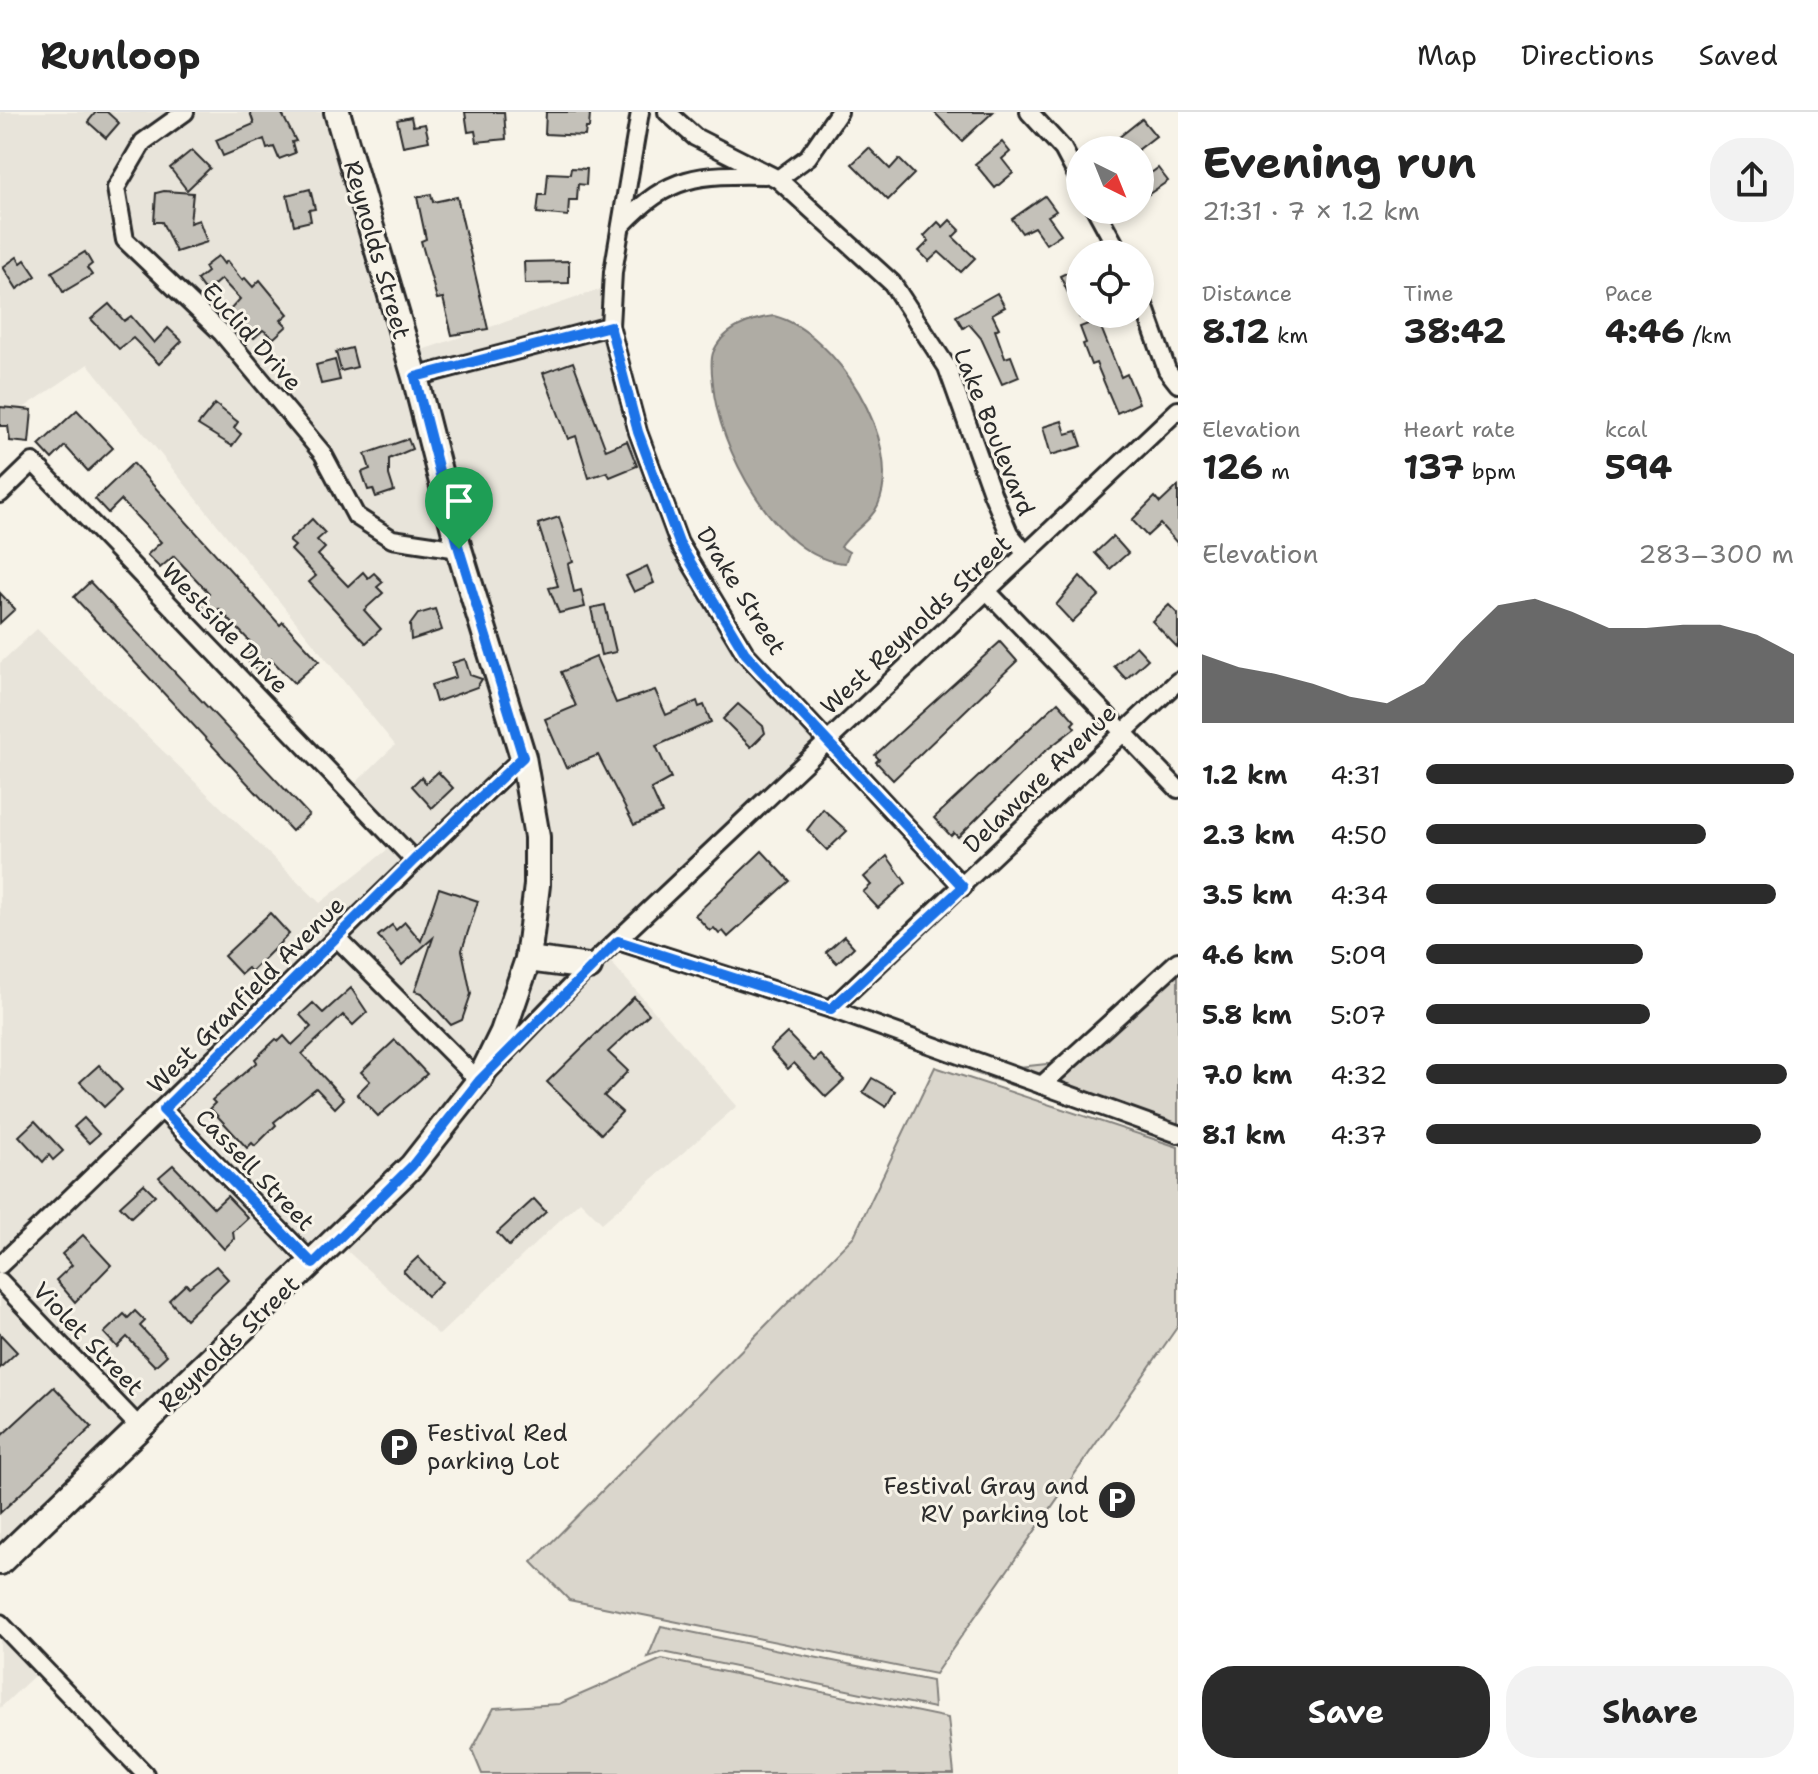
<!DOCTYPE html>
<meta charset="utf-8">
<style>
body{margin:0;font-family:"Shantell Sans",sans-serif;background:#f2f2f2;color:#222;height:100vh;display:flex;flex-direction:column;font-size:30px;white-space:nowrap}
*{box-sizing:border-box;margin:0}
p{font-size:26px;color:#767676}
.icon{flex:none;width:44px;height:44px;fill:none;stroke:currentColor;stroke-width:2;stroke-linecap:round;stroke-linejoin:round}
.map{position:relative;flex:1;overflow:hidden}
.details{display:flex;flex-direction:column;background:#fff;width:640px}
.details>*{flex:none}
.needle{width:52px;rotate:137deg}
.tools{position:absolute;left:1066px;top:24px;display:grid;gap:16px}
.tools a{display:grid;place-items:center;width:88px;height:88px;border-radius:50%;background:#fff;box-shadow:0 4px 12px #0003;font-size:40px}
.pin{position:absolute;display:grid;place-items:center;width:68px;height:68px;color:#fff;margin:-82px -34px;border-radius:50% 50% 50% 0;rotate:-45deg;box-shadow:0 0 8px #0007}
.pin .icon{rotate:45deg}
.round{display:grid;place-items:center;flex:none;width:84px;height:84px;border-radius:32px;background:#f2f2f2}
.head{display:flex;align-items:center;justify-content:space-between;height:136px;padding:0 24px}
h1{font-size:44px;font-weight:700;line-height:60px}
.figures{display:grid;grid-template-columns:repeat(3,1fr);gap:12px;height:136px;padding:8px 24px}
.figures div{display:grid;align-content:center}
.figures b{font-size:34px;font-weight:700}
.figures small{font-size:22px;font-weight:400}
.figures p{font-size:22px}
.chart{height:224px;padding:16px 24px}
.chart p{display:flex;justify-content:space-between}
.chart svg{width:100%;height:144px;margin-top:8px;fill:#2b2b2b;opacity:.7}
.action{display:flex;gap:16px;margin-top:auto;padding:16px 24px}
.action a{flex:1;height:92px;border-radius:32px;background:#2b2b2b;color:#fff;font-size:32px;font-weight:700;line-height:92px;text-align:center}
.action a+a{background:#f2f2f2;color:#222}
ul{padding:0 24px;list-style:none;font-size:26px}
li{display:grid;grid-template-columns:128px 96px 1fr;align-items:center;height:60px}
li i{height:20px;border-radius:10px;background:#2b2b2b}
header{display:flex;align-items:center;gap:48px;box-sizing:border-box;height:112px;padding:0 40px;background:#fff;border-bottom:2px solid #e0e0e0}
header strong{font-size:38px}
nav{display:flex;gap:44px;margin-inline-start:auto;font-size:28px}
main{display:flex;flex:1;min-height:0}
.map>svg:first-child{display:block}
.built{fill:#e8e4da}
.green{fill:#dad6cc;stroke:#82807c;stroke-width:2}
.water{fill:#afaca4;stroke:#7a7874;stroke-width:2}
.building{fill:#c4c1b9;stroke:#2b2b2b;stroke-width:2}
.lines{fill:none;stroke-linecap:round;stroke-linejoin:round}
.street-casing{stroke:#2b2b2b;stroke-width:22}
.secondary-casing{stroke:#2b2b2b;stroke-width:30}
.street{stroke:#f7f3e8;stroke-width:16}
.secondary{stroke:#f7f3e8;stroke-width:24}
.route-casing{stroke:#fff;stroke-width:16}
.route{stroke:#1a73e8;stroke-width:10}
.labels{text-anchor:middle;stroke-width:6;stroke-linejoin:round;paint-order:stroke}
.street-label{font-size:24px;fill:#2b2b2b;stroke:#f7f3e8}
.poi-label{font-size:24px;fill:#2b2b2b;stroke:#f7f3e8;text-anchor:start}
</style>
<header>
<strong>Runloop</strong>
<nav><a>Map</a><a>Directions</a><a>Saved</a></nav>
</header>
<main>
<div class="map">
<svg width="1178" height="1662" viewBox="0 0 1178 1662">
<rect width="100%" height="100%" fill="#f7f3e8"/>
<filter id="ink" filterUnits="userSpaceOnUse"><feTurbulence type="fractalNoise" baseFrequency=".0125" numOctaves="2"/><feDisplacementMap in="SourceGraphic" scale="16" xChannelSelector="R" yChannelSelector="G"/><feConvolveMatrix kernelMatrix="1 2 1 2 8 2 1 2 1" color-interpolation-filters="sRGB"/></filter>
<g filter="url(#ink)">
<g class="built">
<path d="M0 0H328L515 647 528 724 525 816 509 877 471 964 405 1048 140 1304 0 1157V551L37 517 320 791 397 730 342 684 395 633 88 252 0 312Z"/>
<path d="M608 175 644 354 717 513 814 627 597 834 737 994 602 1111 580 1089 439 1223 343 1135 419 1061 483 981 534 856 597 865 598 848 538 839 546 774 467 435 416 240Z"/>
<path d="M0 1182 128 1316 0 1437Z"/>
<path d="M0 1523 37 1561 0 1596Z"/>
</g>
<g class="green">
<path d="M1178 845V1028L972 960 1056 951Z"/>
<path d="M935 955 1178 1035V1214L935 1562 569 1488 532 1450 854 1124Z"/>
<path d="M661 1514 932 1569 934 1596 663 1540 648 1545Z"/>
<path d="M662 1547 948 1606 954 1662H482L472 1638 494 1596 559 1592Z"/>
</g>
<path class="water" d="M774 204C835 219 905 331 878 393 870 411 851 419 841 435L849 440 845 451C776 448 717 332 713 272 712 263 710 250 713 241 722 217 750 207 774 204Z"/>
<g class="building">
<path d="M96 0H107L119 11 106 26 88 10Z"/>
<path d="M250 0H281L296 29 292 30 295 41 279 47 274 35 267 37 264 27 223 44 216 28 254 12Z"/>
<path d="M465 0H504L506 27 477 30 475 19 468 20Z"/>
<path d="M546 0H586L590 2 589 16H586L585 24 545 22Z"/>
<path d="M934 0H993L962 29Z"/>
<path d="M411 5 413 14 425 12 429 29 403 34 397 8Z"/>
<path d="M1142 7 1156 24 1138 38H1103Z"/>
<path d="M1002 30 1010 40 1002 47 1013 61 995 76 975 52Z"/>
<path d="M869 36 890 57 899 47 914 62 888 88 852 52Z"/>
<path d="M192 38 210 56 187 78 170 56Z"/>
<path d="M571 56 587 57 586 73 578 72 577 88H569L568 104 537 101 539 83H546L548 61 570 62Z"/>
<path d="M1158 56 1168 69 1146 84 1140 69Z"/>
<path d="M310 77 315 97 309 98 311 109 294 113 287 83Z"/>
<path d="M164 79 193 81 190 111 199 108 207 130 176 140 162 110H154L156 81Z"/>
<path d="M431 82 433 90 457 85 488 217 452 223 443 186 437 187 421 129 426 127 417 85Z"/>
<path d="M1045 84 1056 99 1048 104 1061 122 1046 132 1034 115 1022 121 1012 107Z"/>
<path d="M950 108 960 118 953 125 975 146 961 160 939 140 929 149 919 139 929 129 924 124 938 110 943 115Z"/>
<path d="M85 140 92 152 87 156 92 163 63 180 52 160Z"/>
<path d="M218 144 224 152 227 149 242 168 245 166 253 175 260 168 288 202 281 208 287 214 274 226 263 218 254 226 229 199 240 187 221 167 206 180 197 168 207 160 204 155Z"/>
<path d="M17 145 21 151 25 148 36 164 17 177 3 155Z"/>
<path d="M569 149V171L525 172 524 150Z"/>
<path d="M1077 156 1080 164V206L1060 164Z"/>
<path d="M997 181 1005 195 992 202 999 216 995 218 1005 246 1011 244 1019 265 1002 272 981 226 969 212 963 216 956 204Z"/>
<path d="M109 192 124 209 131 204 154 231 168 216 182 229 159 252 133 226 119 237 91 207Z"/>
<path d="M1098 208 1121 265 1127 262 1139 291 1117 301 1096 251 1091 253 1083 232 1086 231 1080 215Z"/>
<path d="M352 236 357 255 341 259 336 240Z"/>
<path d="M335 248 340 268 321 272 316 253Z"/>
<path d="M573 250 606 338 627 329 637 354 610 365 607 360 589 366 576 324 568 327 543 261Z"/>
<path d="M215 292 238 310 234 316 241 322 232 334 198 313Z"/>
<path d="M0 295 32 298 29 331 10 329 8 314H0Z"/>
<path d="M77 298 113 336 88 359 65 334 52 347 39 333Z"/>
<path d="M1062 309 1066 322 1077 319 1082 334 1051 343 1043 315Z"/>
<path d="M408 327 412 337 389 347V363L394 379 376 385 373 377 368 378 362 360 370 357 365 342Z"/>
<path d="M133 351 280 513 283 510 319 549 294 571 271 547 258 560 245 546 256 536 219 497 211 504 198 491 209 481 174 444 160 456 147 443 161 430 121 388 108 401 95 387Z"/>
<path d="M1178 374V432L1160 412 1147 424 1132 408 1155 385 1160 391Z"/>
<path d="M559 405 573 450 568 452 574 480 581 478 585 495 559 501 549 476 558 474 538 412Z"/>
<path d="M312 407 325 421 317 428 325 436 318 443 348 474 363 460 368 466 374 461 383 470 377 475 383 481 364 498 381 517 366 531 309 470 316 464 291 438 295 434 289 429Z"/>
<path d="M1113 424 1128 441 1110 457 1095 441Z"/>
<path d="M647 454 654 471 634 480 626 464Z"/>
<path d="M1080 464 1099 484 1072 510 1056 493Z"/>
<path d="M90 470 309 703 292 719 74 485Z"/>
<path d="M0 481 15 497 0 511Z"/>
<path d="M605 493 616 540 601 543 591 496Z"/>
<path d="M1169 493 1178 502V536L1152 509Z"/>
<path d="M435 497 442 518 411 528 410 513 418 502Z"/>
<path d="M1000 530 1017 549 893 668 876 650 879 647 875 643Z"/>
<path d="M1136 534 1148 547 1126 567 1114 554Z"/>
<path d="M596 545 616 591 655 578 666 603 697 589 699 595 704 593 711 610 656 634 671 666 651 677 662 701 634 713 598 643 566 656 545 607 576 594 561 560Z"/>
<path d="M465 547 470 563 482 567 477 575 436 590 431 573 456 565 452 551Z"/>
<path d="M1058 590 1075 609 1072 612 1075 616 1044 640 958 725 954 721 951 724 934 706Z"/>
<path d="M738 592 763 614 765 621 751 635 723 607Z"/>
<path d="M438 660 453 676 432 696 412 674 421 665 426 671Z"/>
<path d="M823 697 847 719 827 738 807 718Z"/>
<path d="M762 739 790 769 728 825 723 819 719 822 714 816 710 819 695 803Z"/>
<path d="M887 744 906 771 878 796 863 780 871 773 864 765Z"/>
<path d="M439 776 478 789 462 838 471 882 462 908 451 913 422 881 415 879 433 826 402 853 378 824 392 813 396 818 405 810 421 829Z"/>
<path d="M270 801 289 822 251 860 248 856 241 862 224 844Z"/>
<path d="M844 824 854 835 837 851 826 840Z"/>
<path d="M351 876 367 900 353 913 343 903 302 942 344 987 335 996 316 976 274 1010 276 1013 255 1034 252 1031 247 1036 210 996 215 991 212 988 257 950 255 947 276 927 279 929 284 924 292 933 311 915 300 903 313 891 323 901Z"/>
<path d="M634 885 649 902 608 940 628 959 604 984 622 1000 601 1022 547 970Z"/>
<path d="M787 921 814 949 821 943 844 968 826 985 794 951 788 957 770 937Z"/>
<path d="M395 928 427 962 378 1004 357 982 370 969 361 960Z"/>
<path d="M99 953 122 978 104 995 80 970Z"/>
<path d="M872 966 895 979 886 995 863 980Z"/>
<path d="M84 1006 99 1022 89 1031 74 1015Z"/>
<path d="M35 1009 63 1039 53 1048 49 1043 43 1050 19 1024Z"/>
<path d="M173 1053 214 1096 227 1084 248 1106 233 1120 234 1127 224 1137 159 1065Z"/>
<path d="M144 1072 155 1083 131 1105 120 1094Z"/>
<path d="M534 1087 546 1100 509 1134 497 1121Z"/>
<path d="M83 1123 111 1153 75 1190 56 1168 72 1153 62 1142Z"/>
<path d="M418 1145 442 1170 427 1184 403 1159Z"/>
<path d="M216 1154 228 1167 186 1207 169 1188 186 1172 189 1175Z"/>
<path d="M135 1199 145 1209 140 1214 167 1243 155 1254 127 1225 117 1235 104 1221 124 1202 128 1206Z"/>
<path d="M0 1222 17 1240 0 1256Z"/>
<path d="M54 1275 92 1315 0 1401V1325Z"/>
</g>
<g class="lines">
<defs>
<g id="street">
<path d="M185 0 143 30 116 76 125 128 222 221 323 342 356 404 392 427 459 437"/>
<path d="M640 0 613 160 610 214 638 320 679 431 745 541 963 775"/>
<path d="M667 0 695 25 778 67 892 171 947 255 992 381 1009 421 1026 442"/>
<path d="M1029 0 1063 37 1080 69"/>
<path d="M778 67 808 45 839 0"/>
<path d="M1096 98 1120 142"/>
<path d="M622 113C669 63 699 62 765 63"/>
<path d="M1140 182 1167 258 1178 272"/>
<path d="M415 265 610 214"/>
<path d="M0 382 33 350 414 748"/>
<path d="M987 479 1178 677"/>
<path d="M338 827 479 969 589 855 1178 298"/>
<path d="M618 829 831 897 1178 1022"/>
<path d="M831 897 1178 569"/>
<path d="M1042 973 1178 849"/>
<path d="M163 998 313 1152"/>
<path d="M0 1153C177 986 347 812 523 645"/>
<path d="M0 1169 141 1317"/>
<path d="M0 1511 145 1662"/>
</g>
<g id="secondary">
<path d="M528 847 589 855"/>
<path d="M0 1450 412 1054 479 969 503 920 528 847 537 773V725L523 645 459 437 415 265 337 0"/>
</g>
</defs>
<use href="#street" class="street-casing"/>
<use href="#secondary" class="secondary-casing"/>
<use href="#street" class="street"/>
<use href="#secondary" class="secondary"/>
</g>
</g>
<g class="lines" filter="url(#ink)">
<defs>
<path id="route" d="M610 214 638 320 679 431 745 541 963 775 831 897 618 829 479 969 412 1054 313 1152 163 998 414 748 523 645 459 437 415 265Z"/>
</defs>
<use href="#route" class="route-casing"/>
<use href="#route" class="route"/>
</g>
<defs>
<symbol id="parking-disc" viewBox="-11 -11 22 22"><circle r="9.5" fill="#2b2b2b" stroke="#f7f3e8"/><path d="M-3.5-5.5H1a3.5 3.5 0 0 1 0 7H-1V5.5H-3.5ZM-1-3.4V-.6H.8a1.4 1.4 0 0 0 0-2.8Z" fill="#fff"/></symbol>
</defs>
<g fill-rule="evenodd">
<use href="#parking-disc" x="377" y="1313" width="44" height="44"/>
<use href="#parking-disc" x="1095" y="1366" width="44" height="44"/>
</g>
<g class="labels">
<g class="street-label">
<text transform="translate(377 138) rotate(74)" y="8">Reynolds Street</text>
<text transform="translate(252 225) rotate(48)" y="8">Euclid Drive</text>
<text transform="translate(994 320) rotate(68)" y="8">Lake Boulevard</text>
<text transform="translate(741 479) rotate(58)" y="8">Drake Street</text>
<text transform="translate(916 513) rotate(-43)" y="8">West Reynolds Street</text>
<text transform="translate(225 516) rotate(46)" y="8">Westside Drive</text>
<text transform="translate(1040 667) rotate(-44)" y="8">Delaware Avenue</text>
<text transform="translate(246 883) rotate(-45)" y="8">West Granfield Avenue</text>
<text transform="translate(255 1058) rotate(46)" y="8">Cassell Street</text>
<text transform="translate(88 1227) rotate(46)" y="8">Violet Street</text>
<text transform="translate(229 1232) rotate(-44)" y="8">Reynolds Street</text>
</g>
<g class="poi-label">
<text x="427" y="1329">Festival Red<tspan x="427" dy="28">parking Lot</tspan></text>
<text x="1089" y="1382" text-anchor="end">Festival Gray and<tspan x="1089" dy="28">RV parking lot</tspan></text>
</g>
</g>
</svg>
<div class="tools">
<a><svg class="needle" viewBox="-14 -14 28 28"><path d="M0-13l5 13h-10z" fill="#e53935"/><path d="M0 13l5-13h-10z" fill="#767676"/></svg></a>
<a><svg class="icon" aria-label="locate" viewBox="0 0 24 24"><circle cx="12" cy="12" r="6"/><path d="M12 2v4M12 18v4M2 12h4M18 12h4"/></svg></a>
</div>
<div class="pin" style="left:459px;top:437px;background:#1e9e55"><svg class="icon" aria-label="arrive" viewBox="0 0 24 24"><path d="M6 21V4h12l-3 4 3 4H6"/></svg></div>
</div>
<section class="details">
<div class="head"><div><h1>Evening run</h1><p>21:31 · 7 × 1.2 km</p></div><a class="round"><svg class="icon" aria-label="share" viewBox="0 0 24 24"><path d="M12 15V3M7 8l5-5 5 5M5 13v7h14v-7"/></svg></a></div>
<div class="figures">
<div><p>Distance</p><b>8.12<small> km</small></b></div>
<div><p>Time</p><b>38:42</b></div>
<div><p>Pace</p><b>4:46<small> /km</small></b></div>
</div>
<div class="figures">
<div><p>Elevation</p><b>126<small> m</small></b></div>
<div><p>Heart rate</p><b>137<small> bpm</small></b></div>
<div><p>kcal</p><b>594</b></div>
</div>
<div class="chart"><p><span>Elevation</span>283–300 m</p>
<svg viewBox="0 0 160 44" preserveAspectRatio="none"><path d="M0 44V23L10 27L20 29L30 32L40 36L50 38L60 32L70 19L80 8L90 6L100 10L110 15L120 15L130 14L140 14L150 17L160 23V44z"/></svg>
</div>
<ul>
<li><b>1.2 km</b>4:31<i style="width:100%"></i></li>
<li><b>2.3 km</b>4:50<i style="width:76%"></i></li>
<li><b>3.5 km</b>4:34<i style="width:95%"></i></li>
<li><b>4.6 km</b>5:09<i style="width:59%"></i></li>
<li><b>5.8 km</b>5:07<i style="width:61%"></i></li>
<li><b>7.0 km</b>4:32<i style="width:98%"></i></li>
<li><b>8.1 km</b>4:37<i style="width:91%"></i></li>
</ul>
<div class="action"><a>Save</a><a>Share</a></div>
</section>
</main>
